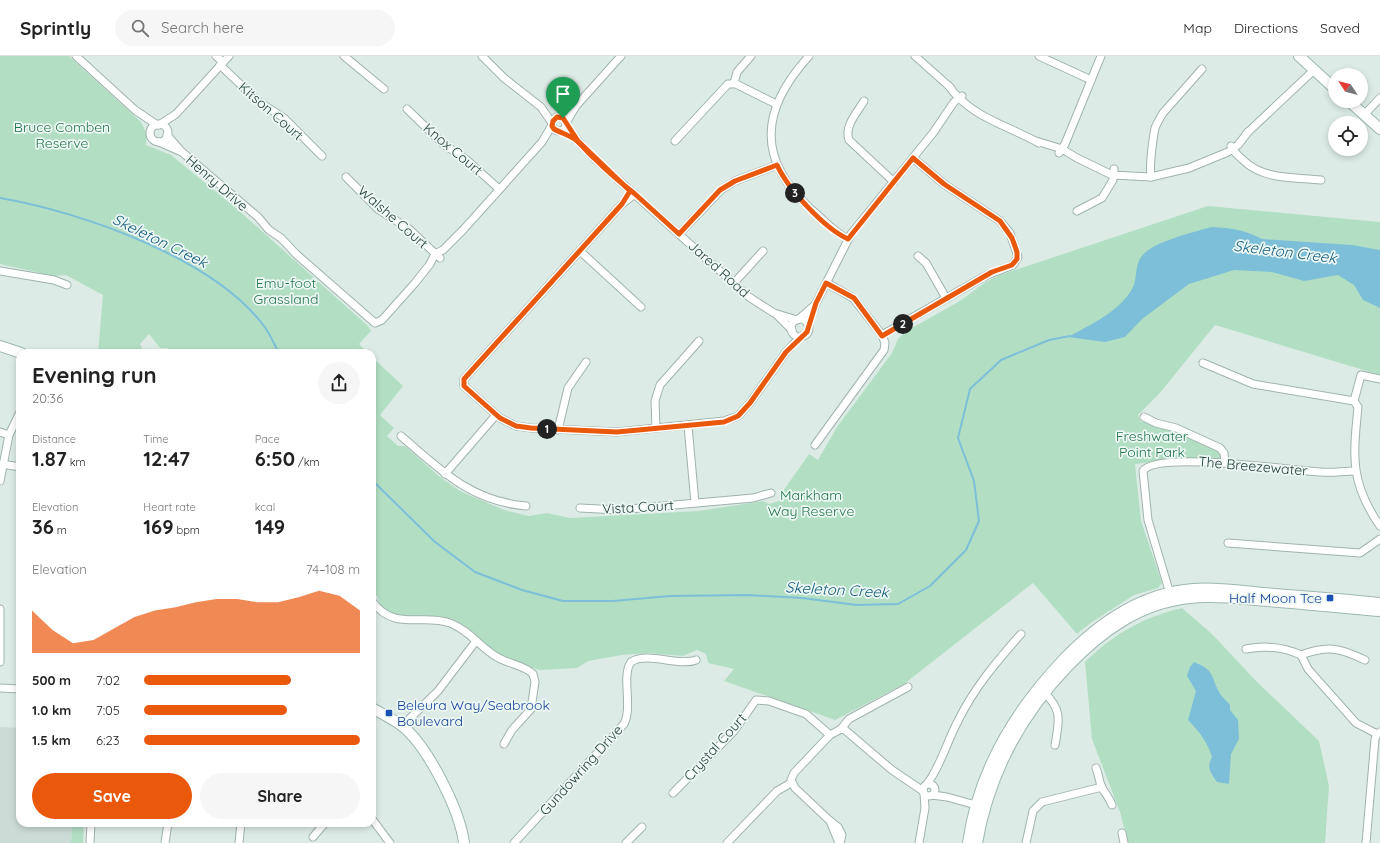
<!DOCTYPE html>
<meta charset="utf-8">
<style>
body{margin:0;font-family:Quicksand,sans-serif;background:#f6f6f6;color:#222;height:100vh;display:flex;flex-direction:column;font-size:15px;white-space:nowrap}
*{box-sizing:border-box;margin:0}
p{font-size:13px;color:#767676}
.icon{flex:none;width:22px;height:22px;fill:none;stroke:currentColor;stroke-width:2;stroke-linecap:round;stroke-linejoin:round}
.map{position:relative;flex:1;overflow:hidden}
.drawer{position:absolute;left:16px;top:293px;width:360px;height:478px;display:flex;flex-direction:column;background:#fff;border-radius:12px;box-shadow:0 2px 6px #0003}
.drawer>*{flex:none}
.needle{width:26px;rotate:306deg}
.fabs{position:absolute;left:1328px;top:12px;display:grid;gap:8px}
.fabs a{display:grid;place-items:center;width:40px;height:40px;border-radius:50%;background:#fff;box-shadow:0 2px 6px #0003;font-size:20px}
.pin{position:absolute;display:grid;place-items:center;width:34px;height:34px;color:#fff;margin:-41px -17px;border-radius:50% 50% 50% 0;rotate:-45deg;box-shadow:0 0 4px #0007}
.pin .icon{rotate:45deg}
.km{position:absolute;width:20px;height:20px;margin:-10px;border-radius:50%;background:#222;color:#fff;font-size:11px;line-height:20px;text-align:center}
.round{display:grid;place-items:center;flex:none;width:42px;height:42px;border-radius:21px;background:#f6f6f6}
.summary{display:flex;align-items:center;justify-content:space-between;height:68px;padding:0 16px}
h1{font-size:22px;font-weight:800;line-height:30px}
.metrics{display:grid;grid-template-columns:repeat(3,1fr);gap:6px;height:68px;padding:4px 16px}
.metrics div{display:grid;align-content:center}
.metrics b{font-size:20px;font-weight:800}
.metrics small{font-size:11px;font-weight:400}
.metrics p{font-size:11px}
.chart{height:112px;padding:8px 16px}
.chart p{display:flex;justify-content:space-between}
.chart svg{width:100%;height:72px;margin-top:4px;fill:#ea580c;opacity:.7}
.action{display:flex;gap:8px;margin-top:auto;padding:8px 16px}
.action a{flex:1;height:46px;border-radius:24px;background:#ea580c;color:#fff;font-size:16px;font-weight:800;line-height:46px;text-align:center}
.action a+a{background:#f6f6f6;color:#222}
ul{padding:0 16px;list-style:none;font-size:13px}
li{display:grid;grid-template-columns:64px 48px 1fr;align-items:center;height:30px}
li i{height:10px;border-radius:5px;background:#ea580c}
header{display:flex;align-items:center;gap:24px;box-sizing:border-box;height:56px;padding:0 20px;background:#fff;border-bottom:1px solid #e0e0e0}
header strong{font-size:19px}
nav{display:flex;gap:22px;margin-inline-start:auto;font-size:14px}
.search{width:280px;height:36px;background:#f6f6f6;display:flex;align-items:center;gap:10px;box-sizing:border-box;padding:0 14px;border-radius:22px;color:#767676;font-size:15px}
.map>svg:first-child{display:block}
.built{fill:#cbdbd6}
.green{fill:#b2dfc4}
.water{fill:#7dbfd8}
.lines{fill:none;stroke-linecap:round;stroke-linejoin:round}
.stream{stroke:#7dbfd8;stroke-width:2}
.street-casing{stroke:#a0b3ae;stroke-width:9}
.secondary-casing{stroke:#9bb8b1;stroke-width:12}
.street{stroke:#fff;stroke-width:7}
.secondary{stroke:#fff;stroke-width:10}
.route-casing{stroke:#fff;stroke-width:8}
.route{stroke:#ea580c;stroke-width:5}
.transit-dot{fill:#1a4fb4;stroke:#edf7f4;stroke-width:1.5}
.labels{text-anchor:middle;stroke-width:3.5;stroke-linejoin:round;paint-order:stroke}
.street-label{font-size:14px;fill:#1d3c37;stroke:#edf7f4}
.park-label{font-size:14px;fill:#22774e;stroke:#edf7f4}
.transit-label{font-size:14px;fill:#164399;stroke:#edf7f4;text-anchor:end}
.water-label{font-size:15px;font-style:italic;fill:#115e7e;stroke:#edf7f4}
</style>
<header>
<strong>Sprintly</strong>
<div class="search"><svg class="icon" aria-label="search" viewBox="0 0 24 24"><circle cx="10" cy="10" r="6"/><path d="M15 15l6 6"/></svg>Search here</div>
<nav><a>Map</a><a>Directions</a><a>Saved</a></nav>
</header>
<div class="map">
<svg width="1380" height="787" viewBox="0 0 1380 787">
<rect width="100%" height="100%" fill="#ddebe6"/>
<path class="built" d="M0 671 20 672V767H72L71 787H0Z"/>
<g class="green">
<path d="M0 0H69L141 66 147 78 146 89 171 99 236 152 368 270 371 275 359 288 368 297H173L167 292H160L149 278 140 288 142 292 137 297H98L103 239 66 219 54 220 0 208Z"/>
<path d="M1208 150 1380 166V319L1215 269 1159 338 1138 359 1141 366C1148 364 1154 370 1161 372 1182 378 1201 387 1222 396L1221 401 1217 404 1185 403 1135 408 1141 465 1162 527 1158 532 1134 539 1089 568 1077 578 1033 527 904 628 835 664 724 625 734 613 708 607 706 598 697 594 683 600 648 597 622 599 588 605 577 612 540 614 513 606 493 595 461 570 396 560 381 551 377 540 372 537V301L403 330 380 359 394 372 387 380 398 390H405L440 421 460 435 504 454 529 460 547 457 570 462 699 455 763 445 769 448 783 444 781 438 809 398 818 404 837 371 892 297 898 283 905 276 960 245 987 225 1000 219Z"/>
<path d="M1182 552 1212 578 1257 626 1319 685 1329 730 1325 787H1128L1120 756 1092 683 1085 606C1113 578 1144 561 1182 552Z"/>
<path d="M72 767H84L83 787H71Z"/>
</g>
<g class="water">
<path d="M1212 171C1231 172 1245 174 1262 183L1352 189 1380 194V252L1363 244 1354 229 1338 219 1304 225 1272 216 1234 214 1189 228 1142 263 1125 281 1105 286 1068 281C1090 269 1123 254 1134 229 1137 220 1135 208 1142 200 1152 186 1194 176 1212 171Z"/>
<path d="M1194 606C1217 615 1210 622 1221 639 1224 643 1228 646 1230 649V654L1238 664 1239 683 1231 698 1229 728 1217 726C1211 717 1206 712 1212 701 1208 687 1199 675 1188 664L1196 635 1187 620 1190 611Z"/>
</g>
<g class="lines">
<g class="stream">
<path d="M0 142C82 156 213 202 264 270 270 278 274 288 279 297"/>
<path d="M372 424 435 486 475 516 522 534 563 545H613L670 540 747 539 802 542 857 549 898 548 930 530 966 494 979 465 974 425 958 382 970 333 1001 304 1049 284 1070 280"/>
</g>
<defs>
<g id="street">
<path d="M76 0 135 54 157 69"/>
<path d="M216 0 223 6"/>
<path d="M344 0 384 33"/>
<path d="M482 0 504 22 541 51 552 67"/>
<path d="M809 0C760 54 756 104 812 154 824 164 835 177 848 183"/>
<path d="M915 0 951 32"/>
<path d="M1039 0 1091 24"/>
<path d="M220 9 259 46 284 62 322 100"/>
<path d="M734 27 737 16 751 0"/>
<path d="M948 29C970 61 1007 69 1039 87"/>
<path d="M864 45C857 57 844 70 849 84L894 126"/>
<path d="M407 53 442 87 468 105 499 133"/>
<path d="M1364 59 1380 42"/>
<circle cx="559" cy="68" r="7"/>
<path d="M566 67 576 50 621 0"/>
<circle cx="159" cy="77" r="9"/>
<path d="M159 69 176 58 229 0"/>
<path d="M566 69 578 85 595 103 749 241 774 257 797 264"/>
<path d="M1246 78 1314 14"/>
<path d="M167 79 181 95"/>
<path d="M675 85 728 28H736L776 48"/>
<path d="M1036 85 1062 93 1077 102 1112 119 1151 121 1189 112 1228 96 1238 89 1248 76"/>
<path d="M159 86 182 96 258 161 269 174 281 182 296 198 375 267 382 264 415 227 430 208 435 198 443 194 463 174 542 86 552 69"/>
<path d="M1231 90C1234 97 1238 99 1243 104 1263 124 1294 121 1321 124"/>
<path d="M1059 97 1065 88 1101 0"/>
<path d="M346 121 379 154 408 172 440 202"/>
<path d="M1151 121C1149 111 1153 82 1155 72 1157 67 1160 62 1163 57L1202 13"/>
<path d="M635 138 622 148 464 323V330L500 362 516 370 531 372 617 376 724 365 738 360 750 347 786 296 801 280"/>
<path d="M1077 155 1102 142 1113 124 1114 113"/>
<path d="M679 178 721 134 735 125 777 109"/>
<path d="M580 195 641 251"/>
<path d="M918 200 926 207 946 242"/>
<path d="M0 215 54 224 67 229"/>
<path d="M734 227 763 195"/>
<path d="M827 227 853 242 882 279 987 219 1013 209 1018 201 1010 177 1000 165 944 128 913 102"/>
<path d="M777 259 792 274"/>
<path d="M799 263 815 249"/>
<circle cx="800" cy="272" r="9"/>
<path d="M808 269 816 247 851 178 933 77 954 46 962 40"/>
<path d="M1203 307 1253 328 1354 345 1358 351C1353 401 1350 427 1380 470"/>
<path d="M1354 345 1361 319 1380 323"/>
<path d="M1144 361 1156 367 1176 372 1220 392 1224 397 1225 407"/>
<path d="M688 370 695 447"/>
<path d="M656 372 655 345 660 329 699 285"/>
<path d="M558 374 568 332 586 306"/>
<path d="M0 376 9 379"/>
<path d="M401 380C441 414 470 445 526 450"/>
<path d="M815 389 884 294 885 287 882 279"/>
<path d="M2 408 20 411"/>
<path d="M445 418 496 359"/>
<path d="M0 425 9 379 20 356"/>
<path d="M580 452 618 454 753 442 771 437"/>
<path d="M1228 487 1360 497 1380 483"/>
<path d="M1171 541 1148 464 1143 415C1156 394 1294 415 1321 416 1333 417 1343 415 1355 415"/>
<path d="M372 545C394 576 422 557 450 567 469 574 481 592 497 601 508 608 524 609 533 618L535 626 531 653 512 674 504 688"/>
<path d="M0 553V606"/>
<path d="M1246 593C1266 589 1283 591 1301 599"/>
<path d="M1365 604C1340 592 1328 589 1301 599L1308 613 1356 667 1377 678"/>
<path d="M0 632 20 633"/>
<path d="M1044 636C1063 655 1059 665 1055 689"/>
<path d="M402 670 438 635 476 585"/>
<path d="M841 673 845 674 892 714 923 735"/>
<path d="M841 673 849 663 908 631"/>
<path d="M1096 712C1099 719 1099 726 1102 732 1106 739 1109 741 1112 749"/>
<circle cx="929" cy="734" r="6"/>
<path d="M927 728C941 710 947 685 958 665 974 632 997 605 1021 578"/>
<path d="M673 737 734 675 756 644 769 645 806 658 830 679"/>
<path d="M932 739 947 741 979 750"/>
<path d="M372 763 390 787"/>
<path d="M830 765 839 787"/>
<path d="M1122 777 1124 787"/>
<path d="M313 781 325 767"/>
<path d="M90 787 91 767"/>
<path d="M165 787 168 767"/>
<path d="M239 787 241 767"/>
<path d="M514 787 624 668C633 650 621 620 631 606 647 595 679 611 696 604"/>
<path d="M626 787 642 771"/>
<path d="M727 787 777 735 791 727"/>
<path d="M840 787 842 779 838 771 829 764 795 732 791 724 794 717 830 679 841 673"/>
<path d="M919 787 925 752 924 737"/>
<path d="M1026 787 1033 755 1042 746 1102 731"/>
<path d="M1366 787 1375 683 1377 678 1380 676"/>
</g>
<g id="secondary">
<path d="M1299 0 1335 33"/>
<path d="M1349 45 1380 73"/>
<path d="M0 290 21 297"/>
<path d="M372 652C384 659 398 665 408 675 431 698 460 755 464 787"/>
<path d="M968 787C978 716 1013 657 1062 605 1097 568 1140 537 1193 533 1216 531 1240 535 1263 537 1302 540 1341 543 1380 547"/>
<path d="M977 787C989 718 1020 660 1068 610 1102 575 1140 547 1190 542 1216 539 1242 543 1268 545 1306 548 1343 552 1380 555"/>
</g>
</defs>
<use href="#street" class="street-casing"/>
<use href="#secondary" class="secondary-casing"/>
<use href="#street" class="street"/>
<use href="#secondary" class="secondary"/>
</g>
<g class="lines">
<defs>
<path id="route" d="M563 62 578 85 630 135 622 148 464 323V330L500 362 516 370 531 372 617 376 724 366 738 360 750 347 786 296 807 276 816 247 826 227 854 242 882 280 992 216 1012 209 1017 203V196L1012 182 1000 165 944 128 913 102 848 183C824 172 788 133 777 109L735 125 720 134 679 178 635 138C621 127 607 115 594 102 588 97 583 90 576 84 569 79 561 77 554 73L552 70 553 65 557 61 563 62"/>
</defs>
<use href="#route" class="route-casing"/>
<use href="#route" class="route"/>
</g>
<g class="transit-dot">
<rect x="1326" y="538" width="8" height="8" rx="2"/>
<rect x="385" y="653" width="8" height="8" rx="2"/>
</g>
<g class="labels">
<g class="street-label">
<text transform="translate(271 55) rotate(41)" y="5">Kitson Court</text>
<text transform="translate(453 93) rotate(40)" y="5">Knox Court</text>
<text transform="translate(217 127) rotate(41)" y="5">Henry Drive</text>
<text transform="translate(393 161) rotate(41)" y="5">Walshe Court</text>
<text transform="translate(719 213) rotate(42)" y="5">Jared Road</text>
<text transform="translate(1253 410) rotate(5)" y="5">The Breezewater</text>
<text transform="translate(638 451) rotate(-3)" y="5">Vista Court</text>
<text transform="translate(715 691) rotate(-48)" y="5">Crystal Court</text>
<text transform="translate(581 714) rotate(-48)" y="5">Gundowring Drive</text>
</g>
<g class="park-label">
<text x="62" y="76">Bruce Comben<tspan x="62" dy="16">Reserve</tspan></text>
<text x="286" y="232">Emu-foot<tspan x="286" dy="16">Grassland</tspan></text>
<text x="1152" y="385">Freshwater<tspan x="1152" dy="16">Point Park</tspan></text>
<text x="811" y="444">Markham<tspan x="811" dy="16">Way Reserve</tspan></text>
</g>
<g class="transit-label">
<text x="1322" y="547">Half Moon Tce</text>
<text x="397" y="654" text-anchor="start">Beleura Way/Seabrook<tspan x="397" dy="16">Boulevard</tspan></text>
</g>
<g class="water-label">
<text transform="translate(160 185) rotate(26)" y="5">Skeleton Creek</text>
<text transform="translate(1285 196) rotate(7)" y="5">Skeleton Creek</text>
<text transform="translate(837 534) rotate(3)" y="5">Skeleton Creek</text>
</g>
</g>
</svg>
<div class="fabs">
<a><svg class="needle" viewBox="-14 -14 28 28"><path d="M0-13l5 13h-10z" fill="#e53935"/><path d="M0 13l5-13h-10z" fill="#767676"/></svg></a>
<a><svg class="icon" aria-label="locate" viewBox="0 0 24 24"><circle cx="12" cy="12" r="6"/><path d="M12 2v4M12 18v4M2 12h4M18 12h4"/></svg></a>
</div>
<div class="pin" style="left:563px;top:62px;background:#1e9e55"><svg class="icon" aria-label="arrive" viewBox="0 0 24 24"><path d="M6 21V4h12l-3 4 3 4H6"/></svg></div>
<b class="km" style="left:547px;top:373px">1</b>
<b class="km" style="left:903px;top:268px">2</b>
<b class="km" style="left:795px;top:137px">3</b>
<section class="drawer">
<div class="summary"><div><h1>Evening run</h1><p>20:36</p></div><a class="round"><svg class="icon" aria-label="share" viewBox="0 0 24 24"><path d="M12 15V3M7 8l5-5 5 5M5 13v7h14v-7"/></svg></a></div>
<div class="metrics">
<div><p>Distance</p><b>1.87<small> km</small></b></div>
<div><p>Time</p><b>12:47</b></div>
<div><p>Pace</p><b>6:50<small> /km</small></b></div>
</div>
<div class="metrics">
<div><p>Elevation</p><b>36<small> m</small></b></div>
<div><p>Heart rate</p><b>169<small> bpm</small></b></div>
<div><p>kcal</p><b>149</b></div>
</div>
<div class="chart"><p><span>Elevation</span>74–108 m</p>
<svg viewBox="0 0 160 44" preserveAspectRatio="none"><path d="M0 44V18L10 30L20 38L30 36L40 29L50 22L60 18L70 16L80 13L90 11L100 11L110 13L120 13L130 10L140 6L150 9L160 18V44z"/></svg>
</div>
<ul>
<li><b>500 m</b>7:02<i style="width:68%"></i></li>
<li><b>1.0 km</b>7:05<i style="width:66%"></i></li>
<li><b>1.5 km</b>6:23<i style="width:100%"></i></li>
</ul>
<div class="action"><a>Save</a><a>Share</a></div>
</section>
</div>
